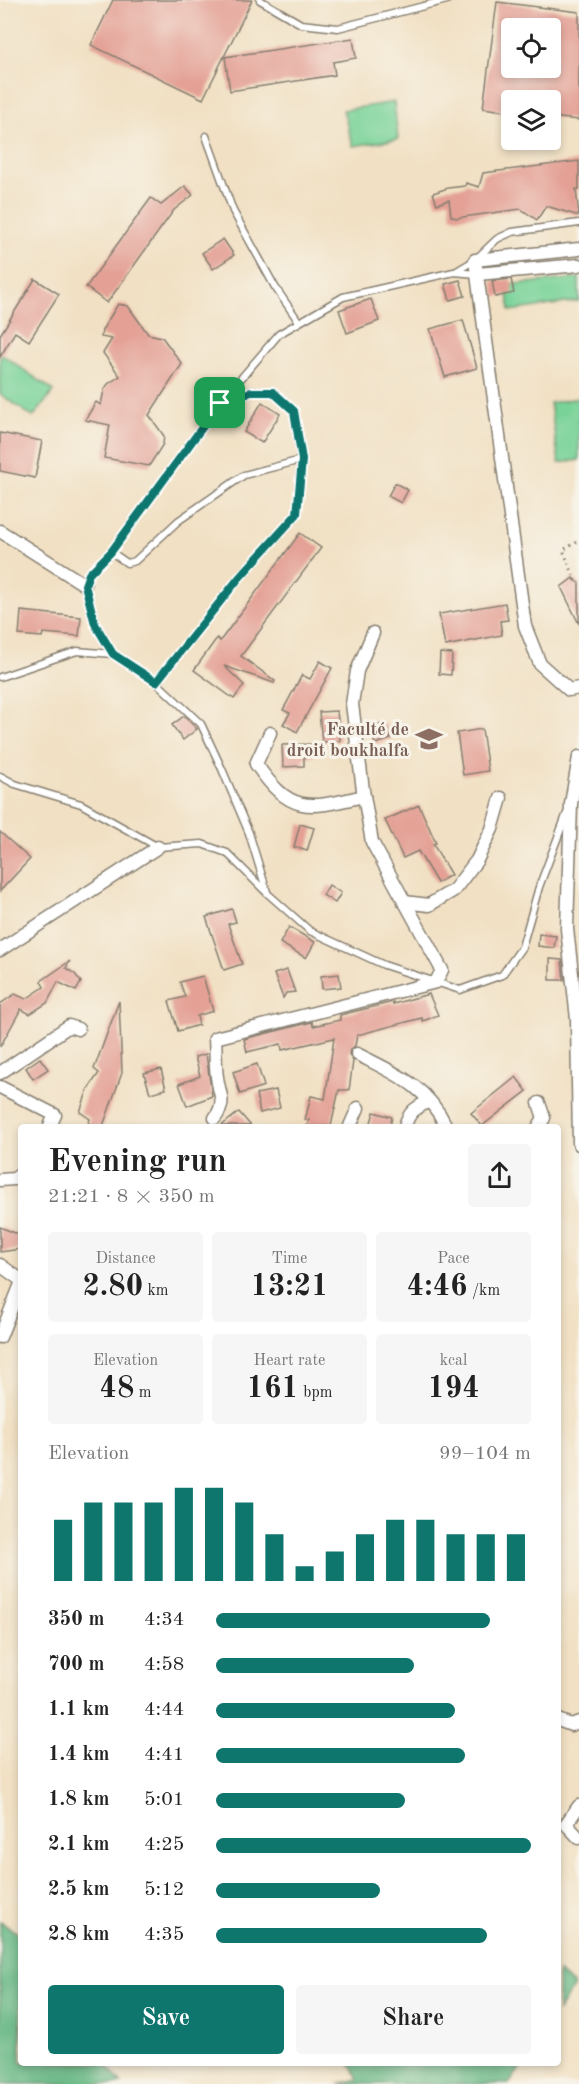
<!DOCTYPE html>
<meta charset="utf-8">
<style>
body{margin:0;font-family:"Old Standard TT",serif;background:#f6f6f6;color:#222;height:100vh;display:flex;flex-direction:column;font-size:22px;white-space:nowrap}
*{box-sizing:border-box;margin:0}
p{font-size:20px;color:#767676}
.icon{flex:none;width:33px;height:33px;fill:none;stroke:currentColor;stroke-width:2;stroke-linecap:round;stroke-linejoin:round}
.map{position:relative;flex:1;overflow:hidden}
.panel{position:absolute;left:18px;top:1124px;width:543px;height:942px;display:flex;flex-direction:column;background:#fff;border-radius:6px;box-shadow:0 3px 9px #0003}
.panel>*{flex:none}
.buttons{position:absolute;left:501px;top:18px;display:grid;gap:12px}
.buttons a{display:grid;place-items:center;width:60px;height:60px;border-radius:6px;background:#fff;box-shadow:0 3px 9px #0003;font-size:30px}
.pin{position:absolute;display:grid;place-items:center;width:51px;height:51px;color:#fff;margin:-26px;border-radius:12px;box-shadow:0 3px 9px #0006}
.round{display:grid;place-items:center;flex:none;width:63px;height:63px;border-radius:6px;background:#f6f6f6}
.headline{display:flex;align-items:center;justify-content:space-between;height:102px;padding:0 30px}
h1{font-size:33px;font-weight:600;line-height:45px}
.metrics{display:grid;grid-template-columns:repeat(3,1fr);gap:9px;height:102px;padding:6px 30px}
.metrics div{display:grid;align-content:center;border-radius:6px;background:#f6f6f6;text-align:center}
.metrics b{font-size:30px;font-weight:600}
.metrics small{font-size:16px;font-weight:400}
.metrics p{font-size:16px}
.chart{height:168px;padding:12px 30px}
.chart p{display:flex;justify-content:space-between}
.chart svg{width:100%;height:108px;margin-top:6px;stroke:#0f766e;stroke-width:6}
.button{display:flex;gap:12px;margin-top:auto;padding:12px 30px}
.button a{flex:1;height:69px;border-radius:6px;background:#0f766e;color:#fff;font-size:24px;font-weight:600;line-height:69px;text-align:center}
.button a+a{background:#f6f6f6;color:#222}
ul{padding:0 30px;list-style:none;font-size:20px}
li{display:grid;grid-template-columns:96px 72px 1fr;align-items:center;height:45px}
li i{height:15px;border-radius:8px;background:#0f766e}
.map>svg:first-child{display:block}
.green{fill:#79d399;stroke:#4a785a;stroke-width:1.5}
.forest{fill:#62b581;stroke:#3f684e;stroke-width:1.5}
.building{fill:#e4a095;fill-rule:evenodd}
.lines{fill:none;stroke-linecap:round;stroke-linejoin:round}
.service-casing{stroke:#867e70;stroke-width:9}
.minor-casing{stroke:#867e70;stroke-width:15}
.path{stroke:#867e70;stroke-width:3;stroke-dasharray:1.5 4.5;stroke-linecap:butt}
.service{stroke:#fff;stroke-width:6}
.minor{stroke:#fff;stroke-width:12}
.route-casing{stroke:#fff;stroke-width:12}
.route{stroke:#0f766e;stroke-width:8}
.labels{text-anchor:middle;stroke-width:6;stroke-linejoin:round;paint-order:stroke}
.education-label{font-size:18px;font-weight:bold;fill:#785e54;stroke:#f7f3e8;text-anchor:end}
</style>
<div class="map">
<svg width="579" height="2084" viewBox="0 0 579 2084">
<rect width="100%" height="100%" fill="#f7f3e8"/>
<filter id="ink" filterUnits="userSpaceOnUse"><feTurbulence type="fractalNoise" baseFrequency=".0167" numOctaves="2"/><feDisplacementMap in="SourceGraphic" scale="12" xChannelSelector="R" yChannelSelector="G"/><feConvolveMatrix kernelMatrix="1 2 1 2 8 2 1 2 1" color-interpolation-filters="sRGB"/></filter>
<filter id="wash" filterUnits="userSpaceOnUse"><feTurbulence type="fractalNoise" baseFrequency=".008" numOctaves="4" result="noise"/><feDisplacementMap in="SourceGraphic" scale="24" xChannelSelector="R" yChannelSelector="G"/><feGaussianBlur stdDeviation="1.35" result="paint"/><feColorMatrix in="noise" values="0 0 0 0 0 0 0 0 0 0 0 0 0 0 0 0 0 1.4 0 .05"/><feComposite in="paint" operator="in"/></filter>
<g filter="url(#wash)">
<rect width="100%" height="100%" fill="#f1e0c3"/>
<g class="green">
<path d="M394 102 398 139 353 146 343 110Z"/>
<path d="M579 278V301L510 311 507 285Z"/>
<path d="M0 353 54 391 33 417 0 394Z"/>
<path d="M579 398V460L559 463 550 403Z"/>
</g>
<g class="forest">
<path d="M0 1922 21 1935V2062L105 2063 122 2084H0Z"/>
<path d="M558 1972 574 1986 558 2011Z"/>
<path d="M350 2063H524L509 2084H339L358 2079Z"/>
</g>
<g id="blocks">
<g class="building">
<path d="M113 0H252L203 99 91 45Z"/>
<path d="M497 2 579 12V120L550 117V100H512V112L483 108ZM512 28H550V73L512 68Z"/>
<path d="M353 38 356 58 333 62 335 75 230 91 225 57Z"/>
<path d="M579 161V190L576 189 579 216 546 206 537 220 521 209 456 218 451 216 449 200 437 204 433 193 448 188 465 186 466 183 479 187 483 173Z"/>
<path d="M185 186 193 195 174 210 107 303 86 287 151 198 161 205Z"/>
<path d="M223 239 234 255 213 269 202 253Z"/>
<path d="M35 279 59 294 29 341 15 332 0 357V335Z"/>
<path d="M511 279 514 293 495 297 492 281Z"/>
<path d="M460 280 465 296 450 300 445 284Z"/>
<path d="M371 299 379 321 347 333 339 310Z"/>
<path d="M118 304 128 306 148 334 162 337 182 364 149 415 164 436 163 444 149 466 104 458 110 425 85 420 96 402 101 405 104 390 108 384 120 376 103 353 112 339 101 337 102 330Z"/>
<path d="M463 320 477 368 445 377 430 329Z"/>
<path d="M262 402 280 414 262 443 244 432Z"/>
<path d="M0 433 42 441 35 478 0 471Z"/>
<path d="M395 483 408 490 401 503 388 496Z"/>
<path d="M300 533 321 548 241 656 275 681 274 683 224 666 244 685 234 699 194 670 217 638 220 641Z"/>
<path d="M573 578 579 583V624L561 587Z"/>
<path d="M505 603 508 620 500 621 502 635 445 646 439 614Z"/>
<path d="M21 611 81 617 79 636 43 633 42 637 19 635Z"/>
<path d="M440 653 452 654 451 675 439 674Z"/>
<path d="M320 661 332 668 297 732 283 724 290 713 283 710 302 675 310 679Z"/>
<path d="M337 711 340 741 322 742 319 712Z"/>
<path d="M184 716 197 729 183 740 172 725Z"/>
<path d="M385 723 391 739 375 744 370 728Z"/>
<path d="M482 729 488 771 463 775 457 733Z"/>
<path d="M315 744V756L304 757V766L283 767 282 745Z"/>
<path d="M419 805 436 843 433 844 451 875 437 883 418 851 403 858 385 820Z"/>
<path d="M300 824 314 828 307 851 294 847Z"/>
<path d="M0 832 30 859 0 891Z"/>
<path d="M329 885 341 893 335 903 323 895Z"/>
<path d="M232 909 236 922 228 924 242 964 224 970 206 917Z"/>
<path d="M289 927 315 942 306 958 280 943Z"/>
<path d="M539 934 556 936 554 948 538 946Z"/>
<path d="M550 959 562 960 564 980H550Z"/>
<path d="M70 961 66 968 75 974 81 982 76 991 58 982 47 1003 30 1014 21 1009 0 1047V1004L15 994 26 999 44 987 41 981Z"/>
<path d="M287 970 295 992 286 993 283 998 274 974Z"/>
<path d="M339 974 341 987 322 989 321 976Z"/>
<path d="M203 976 213 1011 197 1016 199 1025 178 1031 169 1001 185 997 180 982Z"/>
<path d="M429 994 438 1015 423 1021 422 1018 357 1035 355 1046 350 1050 349 1054 353 1061 349 1090H339L331 1126H307L309 1120H305L311 1096 325 1099 334 1038 282 1050 281 1044 247 1052 244 1039 312 1022 313 1026 340 1020V1015L393 1002V1004Z"/>
<path d="M119 1001 122 1073 103 1126H87L90 1119 80 1112 88 1089 99 1073 94 1069Z"/>
<path d="M206 1054 212 1096 187 1106 179 1084 200 1076 195 1057Z"/>
<path d="M40 1058 48 1069 33 1079 26 1068Z"/>
<path d="M257 1064 264 1086 240 1094 233 1072Z"/>
<path d="M161 1069 166 1089 150 1093 144 1073Z"/>
<path d="M516 1077 527 1091 482 1126 471 1113Z"/>
<path d="M276 1090 280 1108 260 1113 256 1094Z"/>
<path d="M239 1112 251 1126H221Z"/>
<path d="M374 1112 392 1117 390 1126H370Z"/>
<path d="M0 1227 15 1233 21 1232V1249L0 1252Z"/>
</g>
</g>
</g>
<g filter="url(#ink)">
<use href="#blocks" fill-opacity="0" stroke="#867e70" stroke-width="1.5"/>
<g class="lines">
<defs>
<g id="service">
<path d="M260 0 301 24 338 28 447 0"/>
<path d="M206 136 233 211 275 287 299 322"/>
<path d="M455 272 475 260 497 239 512 232 579 223"/>
<path d="M220 403 251 391 273 392 294 411 301 460 297 514 239 578 156 682 201 724 222 769 249 833 267 892"/>
<path d="M111 552 220 403 279 334 343 297 454 272 477 274"/>
<path d="M0 677 77 651 113 654"/>
<path d="M156 682 113 654 95 624 85 585 89 574 111 552 127 563 135 561 178 521 244 475 301 460"/>
<path d="M0 776 15 784 81 804 158 847 202 844 227 853 267 893 310 931 384 965 460 990 502 975 522 947 539 887 567 813"/>
</g>
<g id="minor">
<path d="M579 249 475 260 525 626 540 664 569 690 579 688"/>
<path d="M477 274 579 265"/>
<path d="M0 531 85 585"/>
<path d="M270 733 256 764C291 815 308 809 364 796"/>
<path d="M579 757 571 804 567 929 577 1019 579 1144"/>
<path d="M404 902 429 905 454 890 477 860 492 829 501 798"/>
<path d="M0 950 158 847"/>
<path d="M357 1054C396 1074 426 1085 446 1126"/>
<path d="M0 1073 69 1026 78 1029"/>
<path d="M0 1087 55 1115 50 1126"/>
<path d="M539 1103 544 1118 539 1126"/>
<path d="M215 1118C227 1101 219 1095 217 1077 215 1064 216 1050 215 1038L436 982 442 970 372 842 363 790 352 704 357 671 373 633"/>
<path d="M350 1126 358 1108"/>
<path d="M405 1126C409 1111 416 1108 429 1101"/>
<path d="M0 1180 14 1179 21 1174"/>
<path d="M0 1265 21 1280"/>
<path d="M0 1337 21 1284"/>
<path d="M558 1720 571 1725 579 1722"/>
<path d="M579 1806 566 1824 579 1838"/>
</g>
</defs>
<use href="#service" class="service-casing"/>
<use href="#minor" class="minor-casing"/>
<path class="path" d="M576 581 563 550 579 541"/>
<use href="#service" class="service"/>
<use href="#minor" class="minor"/>
</g>
</g>
<g class="lines" filter="url(#ink)">
<defs>
<path id="route" d="M251 392H273L294 411 302 460 297 514 239 578 156 682 113 654 95 624 85 585 89 574 111 552 220 403Z"/>
</defs>
<use href="#route" class="route-casing"/>
<use href="#route" class="route"/>
</g>
<defs>
<symbol id="school-bare" viewBox="-9 -9 18 18"><path d="M0-5L7-2L0 1L-7-2ZM-4 1L0 2.5L4 1V4Q0 6-4 4Z" fill="#8d6e63" stroke="#f7f3e8" stroke-width="2.5" paint-order="stroke"/></symbol>
</defs>
<g fill-rule="evenodd">
<use href="#school-bare" x="410" y="720" width="38" height="38"/>
</g>
<g class="labels">
<g class="education-label">
<text x="409" y="735">Faculté de<tspan x="409" dy="21">droit boukhalfa</tspan></text>
</g>
</g>
</svg>
<div class="buttons">
<a><svg class="icon" aria-label="locate" viewBox="0 0 24 24"><circle cx="12" cy="12" r="6"/><path d="M12 2v4M12 18v4M2 12h4M18 12h4"/></svg></a>
<a><svg class="icon" aria-label="layers" viewBox="0 0 24 24"><path d="M12 4l9 5-9 5-9-5zM3 14l9 5 9-5"/></svg></a>
</div>
<div class="pin" style="left:220px;top:403px;background:#1e9e55"><svg class="icon" aria-label="arrive" viewBox="0 0 24 24"><path d="M6 21V4h12l-3 4 3 4H6"/></svg></div>
<section class="panel">
<div class="headline"><div><h1>Evening run</h1><p>21:21 · 8 × 350 m</p></div><a class="round"><svg class="icon" aria-label="share" viewBox="0 0 24 24"><path d="M12 15V3M7 8l5-5 5 5M5 13v7h14v-7"/></svg></a></div>
<div class="metrics">
<div><p>Distance</p><b>2.80<small> km</small></b></div>
<div><p>Time</p><b>13:21</b></div>
<div><p>Pace</p><b>4:46<small> /km</small></b></div>
</div>
<div class="metrics">
<div><p>Elevation</p><b>48<small> m</small></b></div>
<div><p>Heart rate</p><b>161<small> bpm</small></b></div>
<div><p>kcal</p><b>194</b></div>
</div>
<div class="chart"><p><span>Elevation</span>99–104 m</p>
<svg viewBox="0 0 160 44" preserveAspectRatio="none"><path d="M5 44V19M15 44V12M25 44V12M35 44V12M45 44V6M55 44V6M65 44V12M75 44V25M85 44V38M95 44V32M105 44V25M115 44V19M125 44V19M135 44V25M145 44V25M155 44V25"/></svg>
</div>
<ul>
<li><b>350 m</b>4:34<i style="width:87%"></i></li>
<li><b>700 m</b>4:58<i style="width:63%"></i></li>
<li><b>1.1 km</b>4:44<i style="width:76%"></i></li>
<li><b>1.4 km</b>4:41<i style="width:79%"></i></li>
<li><b>1.8 km</b>5:01<i style="width:60%"></i></li>
<li><b>2.1 km</b>4:25<i style="width:100%"></i></li>
<li><b>2.5 km</b>5:12<i style="width:52%"></i></li>
<li><b>2.8 km</b>4:35<i style="width:86%"></i></li>
</ul>
<div class="button"><a>Save</a><a>Share</a></div>
</section>
</div>
